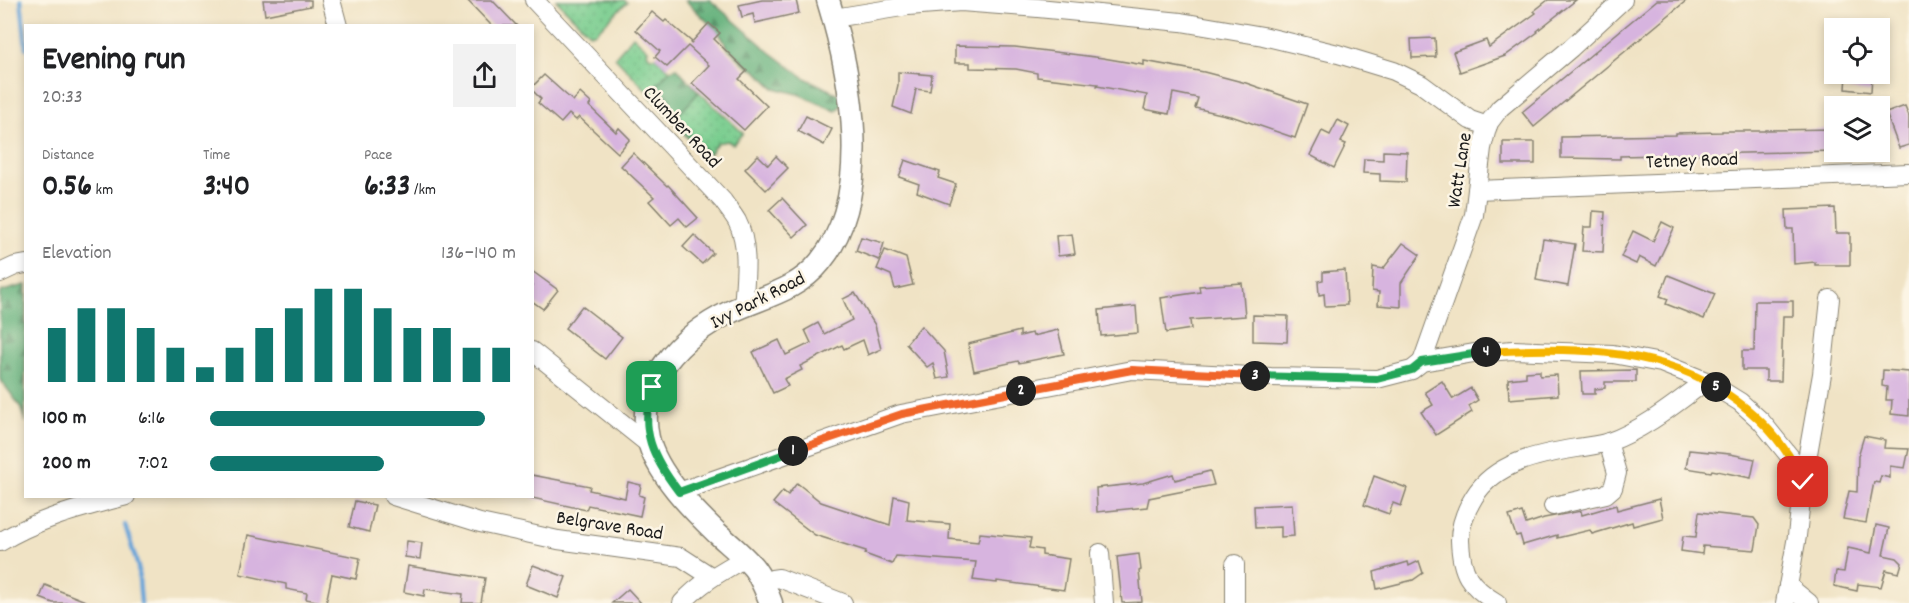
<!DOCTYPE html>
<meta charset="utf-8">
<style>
body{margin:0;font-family:Dekko,sans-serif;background:#f2f2f2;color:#202124;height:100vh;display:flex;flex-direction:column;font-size:22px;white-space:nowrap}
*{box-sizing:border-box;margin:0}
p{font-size:20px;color:#757577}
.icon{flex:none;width:33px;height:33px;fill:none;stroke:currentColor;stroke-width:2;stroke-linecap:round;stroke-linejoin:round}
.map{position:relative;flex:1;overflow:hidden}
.sheet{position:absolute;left:24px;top:24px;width:510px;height:474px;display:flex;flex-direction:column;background:#fff;border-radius:0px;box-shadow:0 3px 9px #0003}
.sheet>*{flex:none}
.tools{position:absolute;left:1824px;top:18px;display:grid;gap:12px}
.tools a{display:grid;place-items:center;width:66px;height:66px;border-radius:0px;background:#fff;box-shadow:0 3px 9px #0003;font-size:30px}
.pin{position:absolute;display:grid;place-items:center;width:51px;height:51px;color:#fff;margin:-26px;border-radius:12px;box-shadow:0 3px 9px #0006}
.km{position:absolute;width:30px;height:30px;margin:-15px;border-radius:50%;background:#222;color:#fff;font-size:16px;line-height:30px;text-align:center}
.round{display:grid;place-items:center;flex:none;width:63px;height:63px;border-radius:0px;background:#f2f2f2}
.overview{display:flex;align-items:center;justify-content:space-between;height:102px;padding:0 18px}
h1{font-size:33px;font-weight:800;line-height:45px}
.metrics{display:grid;grid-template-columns:repeat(3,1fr);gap:9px;height:102px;padding:6px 18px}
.metrics div{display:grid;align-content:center}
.metrics b{font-size:30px;font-weight:800}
.metrics small{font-size:16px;font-weight:400}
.metrics p{font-size:16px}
.chart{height:168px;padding:12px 18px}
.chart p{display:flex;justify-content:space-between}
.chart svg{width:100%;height:108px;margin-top:6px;stroke:#0f766e;stroke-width:6}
ul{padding:0 18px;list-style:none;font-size:20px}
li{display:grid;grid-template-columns:96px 72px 1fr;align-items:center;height:45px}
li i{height:15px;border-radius:8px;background:#0f766e}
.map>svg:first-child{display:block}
.green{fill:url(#green-dots);stroke:#4a7456;stroke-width:1.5}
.forest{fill:url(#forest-firs);stroke:#3f664b;stroke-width:1.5}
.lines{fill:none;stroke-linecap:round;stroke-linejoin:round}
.stream{stroke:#67a4d8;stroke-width:4.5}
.building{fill:#d7b4df}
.minor-casing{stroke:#868070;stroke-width:20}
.tertiary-casing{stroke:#868070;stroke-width:25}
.minor{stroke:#fff;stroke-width:18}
.tertiary{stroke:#fff;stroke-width:22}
.split-1-casing{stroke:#fff;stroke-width:12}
.split-2-casing{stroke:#fff;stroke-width:12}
.split-3-casing{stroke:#fff;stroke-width:12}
.split-4-casing{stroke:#fff;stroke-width:12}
.split-5-casing{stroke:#fff;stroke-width:12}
.split-6-casing{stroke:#fff;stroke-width:12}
.split-1{stroke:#22a559;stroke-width:8}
.split-2{stroke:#f0652b;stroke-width:8}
.split-3{stroke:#f0652b;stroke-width:8}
.split-4{stroke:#22a559;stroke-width:8}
.split-5{stroke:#f5b400;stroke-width:8}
.split-6{stroke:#f5b400;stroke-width:8}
.labels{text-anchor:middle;stroke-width:5;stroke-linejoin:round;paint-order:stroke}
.street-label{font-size:20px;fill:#1c1c1c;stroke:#fcf5e5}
</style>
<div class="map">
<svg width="1909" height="603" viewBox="0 0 1909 603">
<defs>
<pattern id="green-dots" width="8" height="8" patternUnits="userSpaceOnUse" patternTransform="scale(1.5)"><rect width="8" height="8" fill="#79cd8f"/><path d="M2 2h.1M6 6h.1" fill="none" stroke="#68af7b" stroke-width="1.8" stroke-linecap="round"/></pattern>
<pattern id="forest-firs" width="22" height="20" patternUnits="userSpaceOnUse" patternTransform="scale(1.5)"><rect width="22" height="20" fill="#62b07a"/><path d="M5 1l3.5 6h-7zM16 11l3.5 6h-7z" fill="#508e63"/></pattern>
</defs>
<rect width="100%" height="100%" fill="#fcf5e5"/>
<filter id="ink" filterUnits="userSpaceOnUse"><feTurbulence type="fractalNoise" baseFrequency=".0167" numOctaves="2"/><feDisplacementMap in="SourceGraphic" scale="12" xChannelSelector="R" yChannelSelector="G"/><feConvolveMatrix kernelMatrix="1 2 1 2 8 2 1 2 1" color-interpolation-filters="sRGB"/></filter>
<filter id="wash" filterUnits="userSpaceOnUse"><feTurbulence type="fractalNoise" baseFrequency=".008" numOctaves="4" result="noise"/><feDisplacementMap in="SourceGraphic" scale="24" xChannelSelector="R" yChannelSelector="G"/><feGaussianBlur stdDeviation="1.35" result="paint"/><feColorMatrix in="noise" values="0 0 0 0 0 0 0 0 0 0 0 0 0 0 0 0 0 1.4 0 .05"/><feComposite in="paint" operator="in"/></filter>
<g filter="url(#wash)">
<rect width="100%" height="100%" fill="#f0e3c5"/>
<g class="green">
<path d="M556 0H616L617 1 624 0 627 2 596 32 590 34Z"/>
<path d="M633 36 648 50 647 53 650 57H655L670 70 649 93 615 57Z"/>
<path d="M699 92 743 133 733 144 727 141 717 143 709 154 675 118Z"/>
</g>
<g class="forest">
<path d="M685 0H710L770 52 805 78 840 95 842 104 836 111 798 94 774 88 755 70 749 68 728 48 719 33Z"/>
<path d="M677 68 699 92 676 118 709 154 705 157 648 94 670 70Z"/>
<path d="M25 285H26L25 422 20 406 0 379V293L3 291Z"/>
</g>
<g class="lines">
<g class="stream">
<path d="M21 0 26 48"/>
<path d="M125 525 138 567 141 603"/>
</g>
</g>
<g id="blocks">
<g class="building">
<path d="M263 0H311V6L265 15Z"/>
<path d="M467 0H492L517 26H492Z"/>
<path d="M762 0H796L799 13 755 23 753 14 742 17 739 5Z"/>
<path d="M1548 0H1576L1537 31 1538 32 1505 56 1460 72 1453 52 1486 40 1489 47 1536 13 1534 11Z"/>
<path d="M1657 0H1687L1534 127 1522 112Z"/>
<path d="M652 12 664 22 666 20 692 42 690 44 709 23 720 33 714 39 747 71 739 79 767 106 744 130 692 83 709 65 688 46 667 67 655 57 660 51 636 30Z"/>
<path d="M1435 38 1436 57 1412 58 1411 39Z"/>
<path d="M955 46 1015 47 1103 58 1144 65V61L1204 72 1246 83 1307 104 1295 138 1234 117 1195 108 1198 98 1173 93 1169 114 1144 109 1147 95 1097 86 1098 84 1037 77V73L1016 69 970 68V63H955Z"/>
<path d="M898 72 932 75 930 91 916 89 911 114 893 107 898 85Z"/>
<path d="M1847 74H1872L1871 92 1846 89Z"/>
<path d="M544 75 573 101 580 93 591 103 589 106 616 132 619 128 630 139 618 153 579 117 576 120 569 114 561 123 538 103 541 99 532 90V87Z"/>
<path d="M1905 106 1909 116V145L1899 148 1886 113Z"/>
<path d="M806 116 832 129 824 145 798 131Z"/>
<path d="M1338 120 1349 126 1341 142 1346 144 1334 168 1310 155 1322 131 1330 135Z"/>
<path d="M1834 129V151L1620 156V159L1561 158V137L1676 135V133L1722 132V131H1765V130Z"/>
<rect x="1503" y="142" width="32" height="22"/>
<path d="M1383 151 1407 152 1406 182 1380 181V174L1363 173 1364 159 1383 160Z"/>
<path d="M633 153 667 186 668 185 698 218 687 227 679 218 671 225 649 201 654 197 621 166Z"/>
<path d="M758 155 768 165 776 156 788 168 766 190 745 169Z"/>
<path d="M905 160 940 172 938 178 956 184 949 204 917 192 919 184 899 177Z"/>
<path d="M782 198 807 225 794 237 769 210Z"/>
<path d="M1835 208 1836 233H1850V265H1815V262L1794 264 1793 229H1787L1786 210Z"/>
<path d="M1593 211 1605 212 1603 252 1582 251 1584 227H1592Z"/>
<path d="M1662 222 1674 228 1656 266 1639 257 1636 264 1621 257 1633 231 1653 241Z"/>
<path d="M1072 234 1075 254 1058 256 1056 236Z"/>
<path d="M694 235 713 253 702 264 683 247Z"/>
<path d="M861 237 884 243 879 260 856 251Z"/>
<path d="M1543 239 1575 244 1568 286 1536 280Z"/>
<path d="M1403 243 1420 255 1401 283V307L1378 305 1379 292 1372 291 1373 267 1383 269Z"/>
<path d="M885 250 906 258 913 285 895 289 891 275 877 269Z"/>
<path d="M1345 270 1347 305 1325 306 1324 294 1319 295 1318 281 1323 280V272Z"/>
<path d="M532 271 558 290 543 309 532 301Z"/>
<path d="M1668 275 1715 294 1704 319 1666 304 1668 299 1660 296Z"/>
<path d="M1242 283 1245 316 1190 320 1191 329 1166 333 1161 298 1200 292 1199 286Z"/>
<path d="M855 293 875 325 881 349 868 355 863 340 844 349 842 345 800 366 802 370 784 379 788 386 773 393 753 352 779 340 786 355 811 343 805 330 818 323 824 334 852 320 843 299Z"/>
<path d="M1755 301H1793V316H1783L1781 381H1766V370H1742V351H1754Z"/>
<path d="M582 306 622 337 605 359 565 328Z"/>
<path d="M1136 306 1138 333 1101 336 1099 310Z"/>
<path d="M1253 315 1288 316 1287 342 1253 341Z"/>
<path d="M921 326 944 351 949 377 937 379 933 363 927 367 906 344Z"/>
<path d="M1058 330 1064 354 1019 363 1018 361 974 371 968 344 1020 331V336L1032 333 1033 336Z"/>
<path d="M1636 370V382H1605V388L1595 389V394H1582L1581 371Z"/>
<path d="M1883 370 1909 372V416L1891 414 1892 400H1886L1887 387 1882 386Z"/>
<path d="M1540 371V376L1557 375 1558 395 1509 399 1508 379 1526 377V372Z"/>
<path d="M1442 381 1453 399 1471 388 1478 400 1469 406 1472 412 1436 435 1421 412 1433 405 1425 392Z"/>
<path d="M1864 436 1885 440 1884 448 1909 449 1905 468 1890 466V478L1881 476 1879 483 1874 482 1866 523 1843 519 1849 491 1857 492 1858 456Z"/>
<path d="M1689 450 1730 454 1755 459 1751 478 1712 470 1711 472 1686 468Z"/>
<path d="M1210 471 1214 485 1149 498 1147 507 1097 512 1096 488 1143 483 1173 474 1175 480Z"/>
<path d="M532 475 590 486 589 490 625 498 628 482 641 485 639 495 644 497 640 516 588 505 586 510 532 498Z"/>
<path d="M1374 476 1407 488 1401 506 1393 503 1389 514 1364 505Z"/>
<path d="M797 483 821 502 890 525 894 496 909 500 907 520 950 524 949 539 978 542 980 533 1031 538 1029 548 1042 550V555L1069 559 1064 590 997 581V583L973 580 976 562 896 556 892 564 865 554 866 551 815 535 773 503 783 491 788 495Z"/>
<path d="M1659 499 1663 518 1633 526 1632 522 1592 534 1590 530 1557 538V535L1523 545 1520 535 1516 536 1509 516 1522 512 1526 524 1544 518 1581 511 1582 515 1616 505 1617 510Z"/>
<path d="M355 501 375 505 369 532 349 527Z"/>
<path d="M1292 504 1294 536 1281 537V527L1255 528 1254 506Z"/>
<path d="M1699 512 1754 518 1759 525 1755 550 1703 546 1702 554 1681 551 1683 536 1696 537Z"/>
<path d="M1876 525 1889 528 1883 555 1897 558 1902 563 1899 573 1886 570 1881 587 1858 584 1857 591 1834 586 1836 571 1844 572 1848 548 1871 553Z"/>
<path d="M248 535 360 558 356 579 332 574 326 603 306 599 307 593 286 589V584L240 574Z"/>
<path d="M407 541 422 543 420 559 405 557Z"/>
<path d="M1139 554 1141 570 1139 571 1142 602 1122 603 1117 557Z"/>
<path d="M1419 561 1423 573 1413 580 1377 589 1374 572 1408 562 1409 566Z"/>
<path d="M533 565 566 577 558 598 526 585Z"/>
<path d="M408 566 485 578 481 603H462L463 594 425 589 424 596 404 592Z"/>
<path d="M45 585 88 602V603H53L40 598Z"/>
<path d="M628 589 641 603H612Z"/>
</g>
</g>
</g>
<g filter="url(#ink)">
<use href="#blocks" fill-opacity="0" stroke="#868070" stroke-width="1.5"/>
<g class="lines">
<defs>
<g id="minor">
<path d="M331 0 338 26"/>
<path d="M534 0 723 201C727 207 733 214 737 221 750 246 745 279 743 307"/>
<path d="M834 18 908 6 961 2 1038 8 1181 22 1263 36 1338 54 1394 71 1421 84 1470 120 1488 126"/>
<path d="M1477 190 1909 173"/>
<path d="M0 273 15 266 26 264"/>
<path d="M532 351 651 446"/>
<path d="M1422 362 1474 215 1482 148 1488 124 1500 108 1571 48 1623 0"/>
<path d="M679 492 901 414 1132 370 1271 377 1377 379 1412 370 1422 362 1474 353 1513 350 1613 354 1661 363 1706 381 1740 402 1761 421 1795 463 1803 482"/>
<path d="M393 496 480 523 558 540 681 557 712 577"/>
<path d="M1553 506 1606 494 1613 488 1617 473 1608 442"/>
<path d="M0 542C39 518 82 508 126 496"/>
<path d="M1100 553 1104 603"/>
<path d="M1235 564V603"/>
<path d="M763 584 772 579 779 578 843 603"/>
<path d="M1788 586 1809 603"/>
<path d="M682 603C700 583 722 571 745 558"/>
<path d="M1497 603C1469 586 1461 573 1460 540 1460 525 1466 510 1474 497 1495 462 1540 454 1577 448 1588 446 1599 445 1609 442 1645 429 1676 403 1706 381"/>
<path d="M1785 603 1797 536 1803 482 1822 374 1830 299"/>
</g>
<path id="tertiary" d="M771 603C766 590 761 577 753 567 742 554 729 544 717 533 692 509 656 473 648 438 635 380 683 335 730 312 761 297 797 291 820 262 875 196 851 75 828 0"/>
</defs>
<use href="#minor" class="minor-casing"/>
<use href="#tertiary" class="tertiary-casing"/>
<use href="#minor" class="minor"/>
<use href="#tertiary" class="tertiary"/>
</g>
</g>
<g class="lines" filter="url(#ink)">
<defs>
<path id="split-1" d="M652 387C639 431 653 458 679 492L793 451"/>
<path id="split-2" d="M793 451 902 414 1021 391"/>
<path id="split-3" d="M1021 391 1132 370 1255 376"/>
<path id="split-4" d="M1255 376 1377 379 1412 370 1422 362 1486 352"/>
<path id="split-5" d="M1486 352C1560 347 1652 347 1716 387"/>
<path id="split-6" d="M1716 387C1754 410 1785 441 1803 482"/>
</defs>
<use href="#split-1" class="split-1-casing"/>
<use href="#split-2" class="split-2-casing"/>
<use href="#split-3" class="split-3-casing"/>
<use href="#split-4" class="split-4-casing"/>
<use href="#split-5" class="split-5-casing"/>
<use href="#split-6" class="split-6-casing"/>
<use href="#split-1" class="split-1"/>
<use href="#split-2" class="split-2"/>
<use href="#split-3" class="split-3"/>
<use href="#split-4" class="split-4"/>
<use href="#split-5" class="split-5"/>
<use href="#split-6" class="split-6"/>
</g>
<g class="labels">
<g class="street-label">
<text transform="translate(683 126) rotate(47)" y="7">Clumber Road</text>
<text transform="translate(1692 159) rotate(-2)" y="7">Tetney Road</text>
<text transform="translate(1458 170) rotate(-81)" y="7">Watt Lane</text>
<text transform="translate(757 299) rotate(-27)" y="7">Ivy Park Road</text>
<text transform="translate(610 524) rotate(9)" y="7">Belgrave Road</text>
</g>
</g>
</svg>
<div class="tools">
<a><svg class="icon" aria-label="locate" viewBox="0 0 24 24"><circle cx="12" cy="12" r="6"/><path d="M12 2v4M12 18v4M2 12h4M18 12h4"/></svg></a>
<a><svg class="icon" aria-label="layers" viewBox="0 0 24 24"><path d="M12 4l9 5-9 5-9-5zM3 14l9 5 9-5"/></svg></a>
</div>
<div class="pin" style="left:652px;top:387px;background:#1e9e55"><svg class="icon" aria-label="arrive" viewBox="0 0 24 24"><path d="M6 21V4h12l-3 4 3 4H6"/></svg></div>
<div class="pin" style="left:1803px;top:482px;background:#d93025"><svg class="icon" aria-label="check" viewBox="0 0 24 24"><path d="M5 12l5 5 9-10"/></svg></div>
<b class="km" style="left:793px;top:451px">1</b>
<b class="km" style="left:1021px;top:391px">2</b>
<b class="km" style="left:1255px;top:376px">3</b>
<b class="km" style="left:1486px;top:352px">4</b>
<b class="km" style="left:1716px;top:387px">5</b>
<section class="sheet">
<div class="overview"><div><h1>Evening run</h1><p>20:33</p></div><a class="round"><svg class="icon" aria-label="share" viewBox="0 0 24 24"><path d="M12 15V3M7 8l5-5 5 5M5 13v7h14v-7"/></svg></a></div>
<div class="metrics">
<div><p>Distance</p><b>0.56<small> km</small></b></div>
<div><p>Time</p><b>3:40</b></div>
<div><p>Pace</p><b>6:33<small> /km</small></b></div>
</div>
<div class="chart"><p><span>Elevation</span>136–140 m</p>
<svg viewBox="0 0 160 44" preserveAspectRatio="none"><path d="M5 44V22M15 44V14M25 44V14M35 44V22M45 44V30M55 44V38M65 44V30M75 44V22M85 44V14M95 44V6M105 44V6M115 44V14M125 44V22M135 44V22M145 44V30M155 44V30"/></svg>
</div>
<ul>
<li><b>100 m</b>6:16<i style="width:90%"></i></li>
<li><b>200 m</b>7:02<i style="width:57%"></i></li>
</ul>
</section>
</div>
